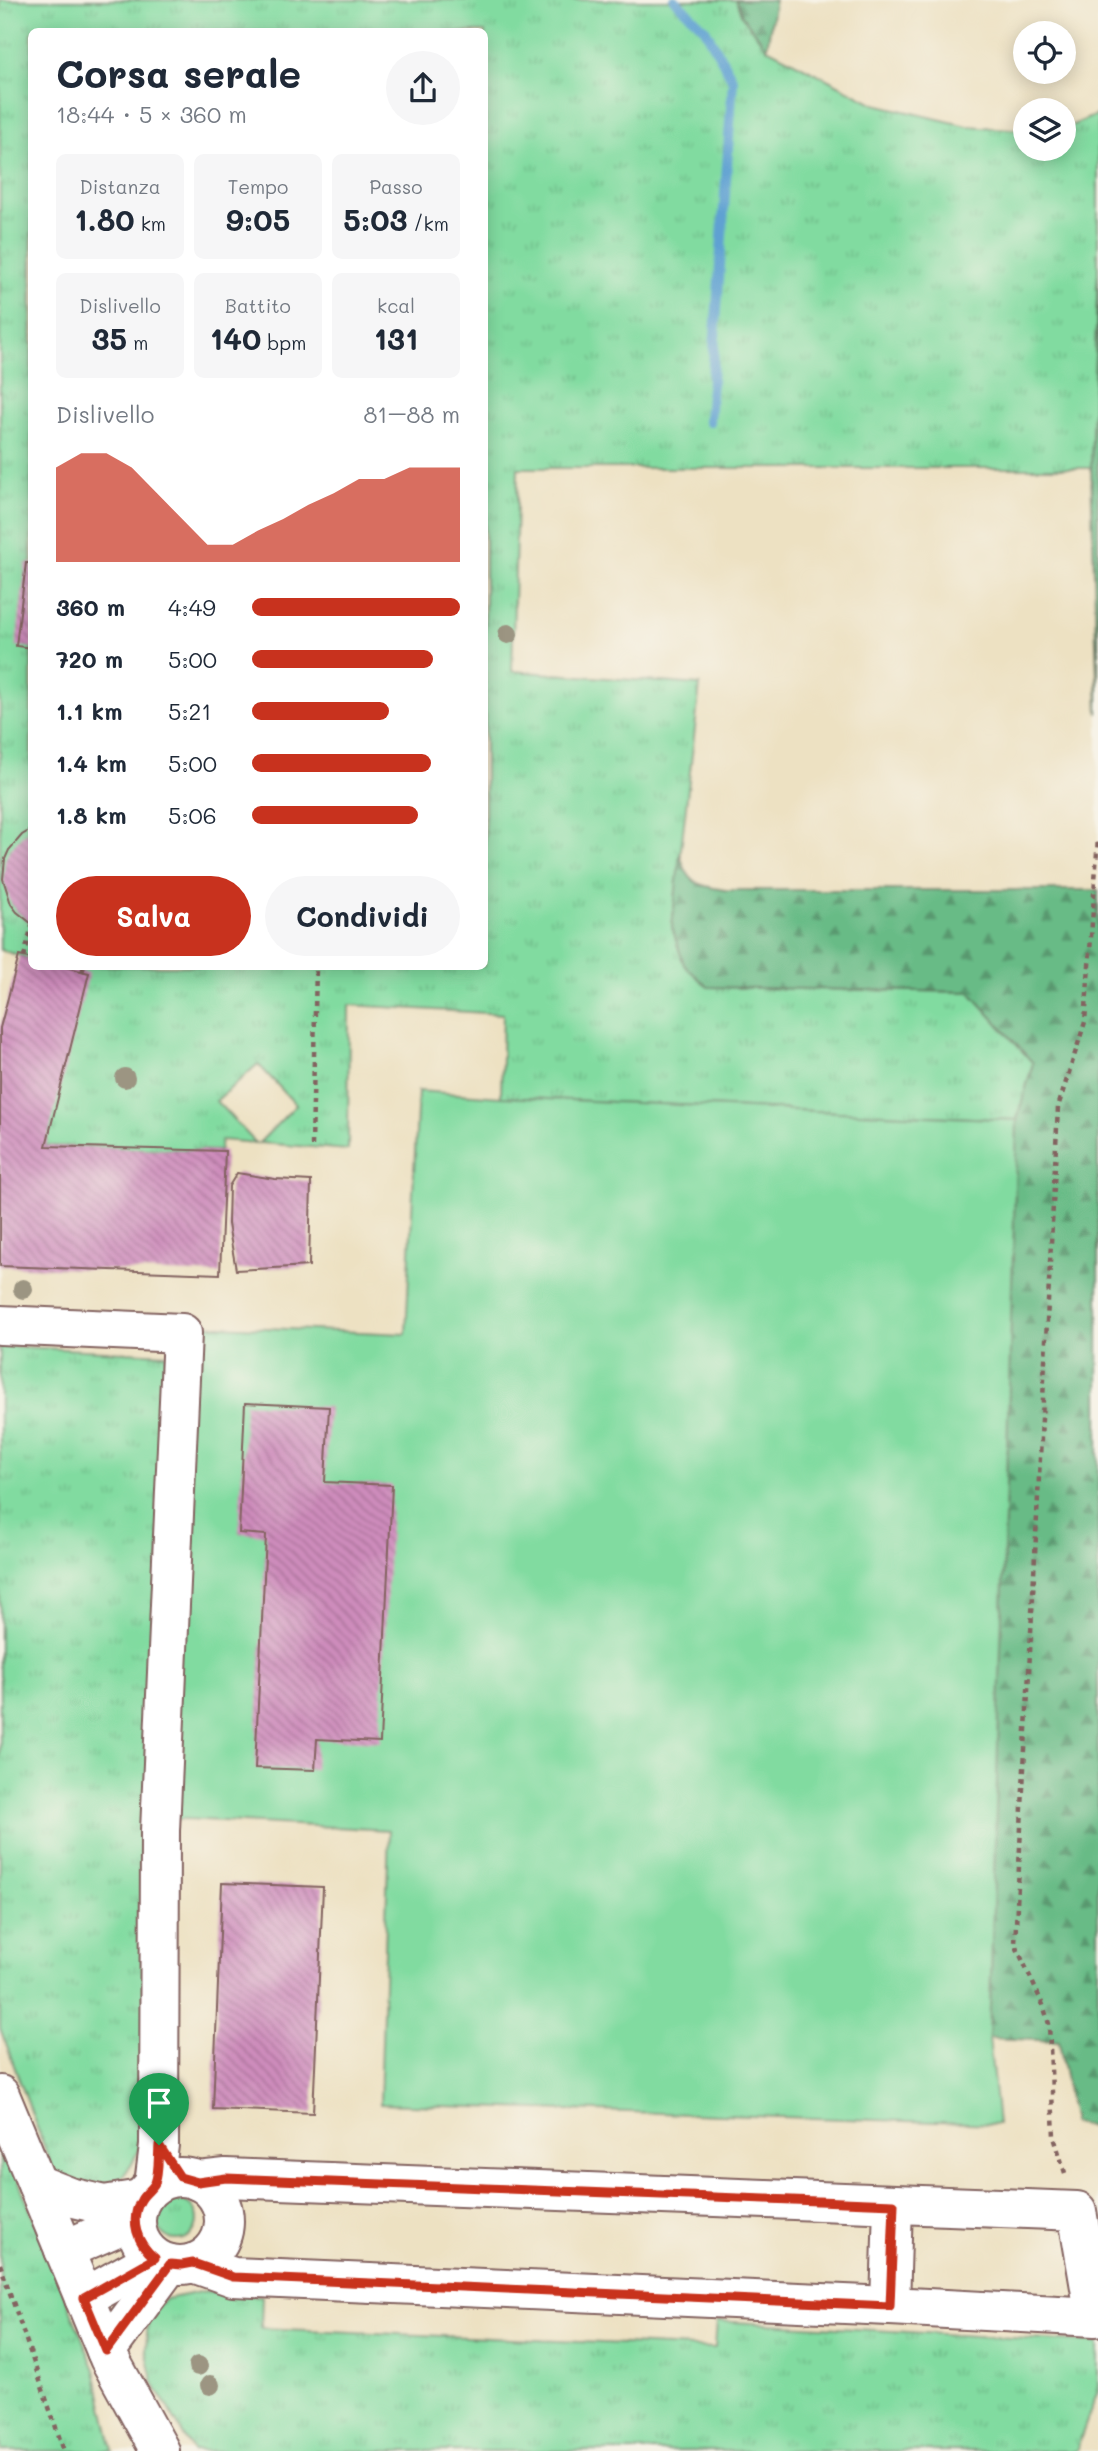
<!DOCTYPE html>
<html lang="it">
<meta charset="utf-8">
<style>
body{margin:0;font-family:Mali,sans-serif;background:#f6f6f7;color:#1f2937;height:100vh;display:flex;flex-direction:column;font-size:26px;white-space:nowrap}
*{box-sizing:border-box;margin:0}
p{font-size:23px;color:#747a83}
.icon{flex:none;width:38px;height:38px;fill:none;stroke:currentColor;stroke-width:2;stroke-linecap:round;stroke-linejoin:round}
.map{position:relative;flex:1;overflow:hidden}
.side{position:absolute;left:28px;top:28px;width:460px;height:942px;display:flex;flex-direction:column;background:#fff;border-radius:10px;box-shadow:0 4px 18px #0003}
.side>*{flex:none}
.tools{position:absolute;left:1013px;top:21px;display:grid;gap:14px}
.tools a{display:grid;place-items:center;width:63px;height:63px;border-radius:50%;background:#fff;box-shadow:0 4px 18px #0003;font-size:35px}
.pin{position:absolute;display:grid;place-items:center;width:60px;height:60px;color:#fff;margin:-72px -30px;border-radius:50% 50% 50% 0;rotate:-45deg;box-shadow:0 0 7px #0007}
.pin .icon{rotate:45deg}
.round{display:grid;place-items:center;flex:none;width:74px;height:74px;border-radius:37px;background:#f6f6f7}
.head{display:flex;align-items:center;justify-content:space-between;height:119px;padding:0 28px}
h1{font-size:38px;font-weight:800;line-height:52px}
.metrics{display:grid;grid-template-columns:repeat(3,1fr);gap:10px;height:119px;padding:7px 28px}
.metrics div{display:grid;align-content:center;border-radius:10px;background:#f6f6f7;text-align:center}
.metrics b{font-size:30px;font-weight:800}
.metrics small{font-size:19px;font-weight:400}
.metrics p{font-size:19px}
.chart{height:196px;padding:14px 28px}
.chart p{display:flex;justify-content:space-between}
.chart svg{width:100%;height:126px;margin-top:7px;fill:#c8321e;opacity:.7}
.button{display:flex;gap:14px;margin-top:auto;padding:14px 28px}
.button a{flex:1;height:80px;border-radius:42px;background:#c8321e;color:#fff;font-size:28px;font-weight:800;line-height:80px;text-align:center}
.button a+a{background:#f6f6f7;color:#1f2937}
ul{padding:0 28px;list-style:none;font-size:23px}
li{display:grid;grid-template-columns:112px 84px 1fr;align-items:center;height:52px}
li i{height:18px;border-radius:9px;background:#c8321e}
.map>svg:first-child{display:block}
.grass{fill:url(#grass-tufts);stroke:#667d66;stroke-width:2}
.forest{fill:url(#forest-firs);stroke:#596d58;stroke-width:2}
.pitch{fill:#81dba0;stroke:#667d66;stroke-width:2}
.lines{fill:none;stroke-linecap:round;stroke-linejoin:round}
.stream{stroke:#5fa1d2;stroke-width:10}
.building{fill:url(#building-back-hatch)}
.minor-casing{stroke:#836360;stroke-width:42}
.path{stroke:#836360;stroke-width:4.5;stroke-dasharray:5 5;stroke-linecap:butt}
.minor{stroke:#fff;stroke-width:38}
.tree{fill:#9c9582}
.route-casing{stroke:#fff;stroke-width:14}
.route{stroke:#c8321e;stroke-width:9}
</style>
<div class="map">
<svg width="1098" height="2451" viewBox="0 0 1098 2451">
<defs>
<pattern id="grass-tufts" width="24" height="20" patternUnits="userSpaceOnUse" patternTransform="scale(1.75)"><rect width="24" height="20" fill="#81dba0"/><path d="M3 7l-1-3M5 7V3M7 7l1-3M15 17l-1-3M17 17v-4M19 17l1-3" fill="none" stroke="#71bc8a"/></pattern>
<pattern id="forest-firs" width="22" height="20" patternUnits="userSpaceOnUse" patternTransform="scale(1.75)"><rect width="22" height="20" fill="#68bb86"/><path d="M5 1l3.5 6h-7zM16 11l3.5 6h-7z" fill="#58976e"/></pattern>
<pattern id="building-back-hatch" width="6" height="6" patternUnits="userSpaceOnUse" patternTransform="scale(1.75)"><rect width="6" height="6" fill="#ce8cbc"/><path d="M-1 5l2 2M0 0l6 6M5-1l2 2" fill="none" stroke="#a97299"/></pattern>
</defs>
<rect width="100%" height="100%" fill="#f7f3e8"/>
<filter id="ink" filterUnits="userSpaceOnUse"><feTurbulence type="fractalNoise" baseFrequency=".0143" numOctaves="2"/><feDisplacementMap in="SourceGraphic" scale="14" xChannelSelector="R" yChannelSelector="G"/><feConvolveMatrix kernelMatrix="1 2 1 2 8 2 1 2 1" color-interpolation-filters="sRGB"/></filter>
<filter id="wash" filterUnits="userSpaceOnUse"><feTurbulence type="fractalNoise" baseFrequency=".00686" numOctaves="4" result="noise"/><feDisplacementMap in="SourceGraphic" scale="28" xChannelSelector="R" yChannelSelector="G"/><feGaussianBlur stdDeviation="1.57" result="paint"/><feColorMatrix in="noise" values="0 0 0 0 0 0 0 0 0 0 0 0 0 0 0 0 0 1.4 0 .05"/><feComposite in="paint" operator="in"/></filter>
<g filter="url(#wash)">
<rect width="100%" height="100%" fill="#ede1c2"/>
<g class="grass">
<path d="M0 0H736L742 16 767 48 875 104 967 126 1025 130 1026 149H1064V129L1098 114V272L1091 468H518L512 671 700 685 672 927 684 965 708 987 970 992 1033 1063 1017 1120 501 1097 503 1014 349 1005 348 1150 259 1143 296 1105 258 1064 216 1101 256 1143 221 1140 219 1151 46 1146 61 966H485V32H32L31 959 0 950Z"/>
<path d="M0 1346 166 1354 141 2144 132 2164 119 2181 92 2187 54 2173 0 2028Z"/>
<path d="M0 2135 95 2370 113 2451H0Z"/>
<circle cx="177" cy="2220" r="20"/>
<path d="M205 2291 262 2296 261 2328 715 2348 717 2321 1098 2343V2390L1076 2451H193L154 2384 146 2349 148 2319 165 2299Z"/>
</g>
<g class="forest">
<path d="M736 0H775L767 48 742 16Z"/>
<path d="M1098 272V714L1091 468Z"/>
<path d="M680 853C687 883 696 885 725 890H1098V2128L1073 2123 1059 2041 989 2038 1017 1120 1033 1063 970 992 708 987 684 965 672 927Z"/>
</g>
<path class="pitch" d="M418 1091 501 1097 1017 1120 989 2038 998 2124 380 2104 389 1830 166 1818 194 1325 406 1334Z"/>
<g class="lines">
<path class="stream" d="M675 0 705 29 733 80 709 422"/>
</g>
<g id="blocks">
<g class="building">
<path d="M26 563H32V648L16 646Z"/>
<path d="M32 829V924L17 912 11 904 3 879 5 859 9 850 22 835Z"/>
<path d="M19 956 32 959V966H61L89 973 46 1146 225 1151 220 1274 0 1266V1028Z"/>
<path d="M237 1173 275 1179 311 1181 309 1266 236 1270 228 1224 229 1186Z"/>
<path d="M245 1403 329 1407 325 1482 392 1485 380 1742 317 1739 315 1770 255 1768 266 1535 239 1533Z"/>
<path d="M222 1883 323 1887 313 2113 213 2109Z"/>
</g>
</g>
</g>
<g filter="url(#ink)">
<use href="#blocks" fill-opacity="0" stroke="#836360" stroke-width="2"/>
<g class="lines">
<defs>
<g id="minor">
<path d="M0 1325 182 1333 160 1831 159 2145 154 2185"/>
<path d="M0 2095 109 2358 160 2451"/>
<circle cx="180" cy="2221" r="44"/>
<path d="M37 2184 70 2197 104 2205 141 2199"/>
<path d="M64 2250 135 2219"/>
<path d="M193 2263 233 2277 890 2306 1095 2317 1077 2211 226 2178 198 2181"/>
<path d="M84 2298 155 2258"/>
<path d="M890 2306 893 2204"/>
<path d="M106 2351 170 2264"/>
</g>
</defs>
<use href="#minor" class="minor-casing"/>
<g class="path">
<path d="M24 957 32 925"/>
<path d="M82 972 84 966"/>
<path d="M312 1146 316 966"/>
<path d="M1065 2173 1054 2137 1049 2024 1043 2005 1015 1944 1058 1107 1085 1022 1098 838"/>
<path d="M0 2264 64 2451"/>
</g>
<use href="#minor" class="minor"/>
</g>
<g class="tree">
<circle cx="508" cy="634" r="10"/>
<circle cx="125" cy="1078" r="10"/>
<circle cx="23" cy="1289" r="10"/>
<circle cx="198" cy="2366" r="10"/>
<circle cx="210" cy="2385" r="10"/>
</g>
</g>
<g class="lines" filter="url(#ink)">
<defs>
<path id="route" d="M159 2145 180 2177 198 2182 226 2178 894 2204 890 2306 233 2277 193 2263 182 2265 170 2264 106 2351 84 2298 155 2258C137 2244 129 2220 141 2200 144 2194 152 2189 155 2183 159 2173 158 2157 159 2145Z"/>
</defs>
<use href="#route" class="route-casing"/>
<use href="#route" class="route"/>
</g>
</svg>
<div class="tools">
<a><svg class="icon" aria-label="locate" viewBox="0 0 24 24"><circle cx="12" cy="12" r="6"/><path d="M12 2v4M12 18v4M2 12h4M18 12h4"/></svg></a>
<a><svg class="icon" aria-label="layers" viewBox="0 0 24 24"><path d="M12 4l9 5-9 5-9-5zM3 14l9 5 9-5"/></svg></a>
</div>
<div class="pin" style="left:159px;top:2145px;background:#1e9e55"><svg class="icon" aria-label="arrive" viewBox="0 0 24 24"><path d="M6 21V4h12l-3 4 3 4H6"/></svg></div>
<section class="side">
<div class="head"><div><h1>Corsa serale</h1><p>18:44 · 5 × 360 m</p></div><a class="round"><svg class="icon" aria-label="share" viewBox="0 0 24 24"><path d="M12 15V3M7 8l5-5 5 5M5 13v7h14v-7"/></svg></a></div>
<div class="metrics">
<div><p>Distanza</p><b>1.80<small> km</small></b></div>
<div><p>Tempo</p><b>9:05</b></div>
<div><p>Passo</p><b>5:03<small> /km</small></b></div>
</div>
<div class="metrics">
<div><p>Dislivello</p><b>35<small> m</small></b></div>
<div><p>Battito</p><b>140<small> bpm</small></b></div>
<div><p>kcal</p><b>131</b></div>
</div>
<div class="chart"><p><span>Dislivello</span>81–88 m</p>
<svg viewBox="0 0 160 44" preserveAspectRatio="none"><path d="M0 44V11L10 6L20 6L30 11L40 20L50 29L60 38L70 38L80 33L90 29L100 24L110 20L120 15L130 15L140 11L150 11L160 11V44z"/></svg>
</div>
<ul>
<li><b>360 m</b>4:49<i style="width:100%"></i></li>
<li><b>720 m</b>5:00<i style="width:87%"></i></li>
<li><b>1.1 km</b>5:21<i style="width:66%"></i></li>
<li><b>1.4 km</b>5:00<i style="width:86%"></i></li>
<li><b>1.8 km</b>5:06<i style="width:80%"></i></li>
</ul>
<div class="button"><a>Salva</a><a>Condividi</a></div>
</section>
</div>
